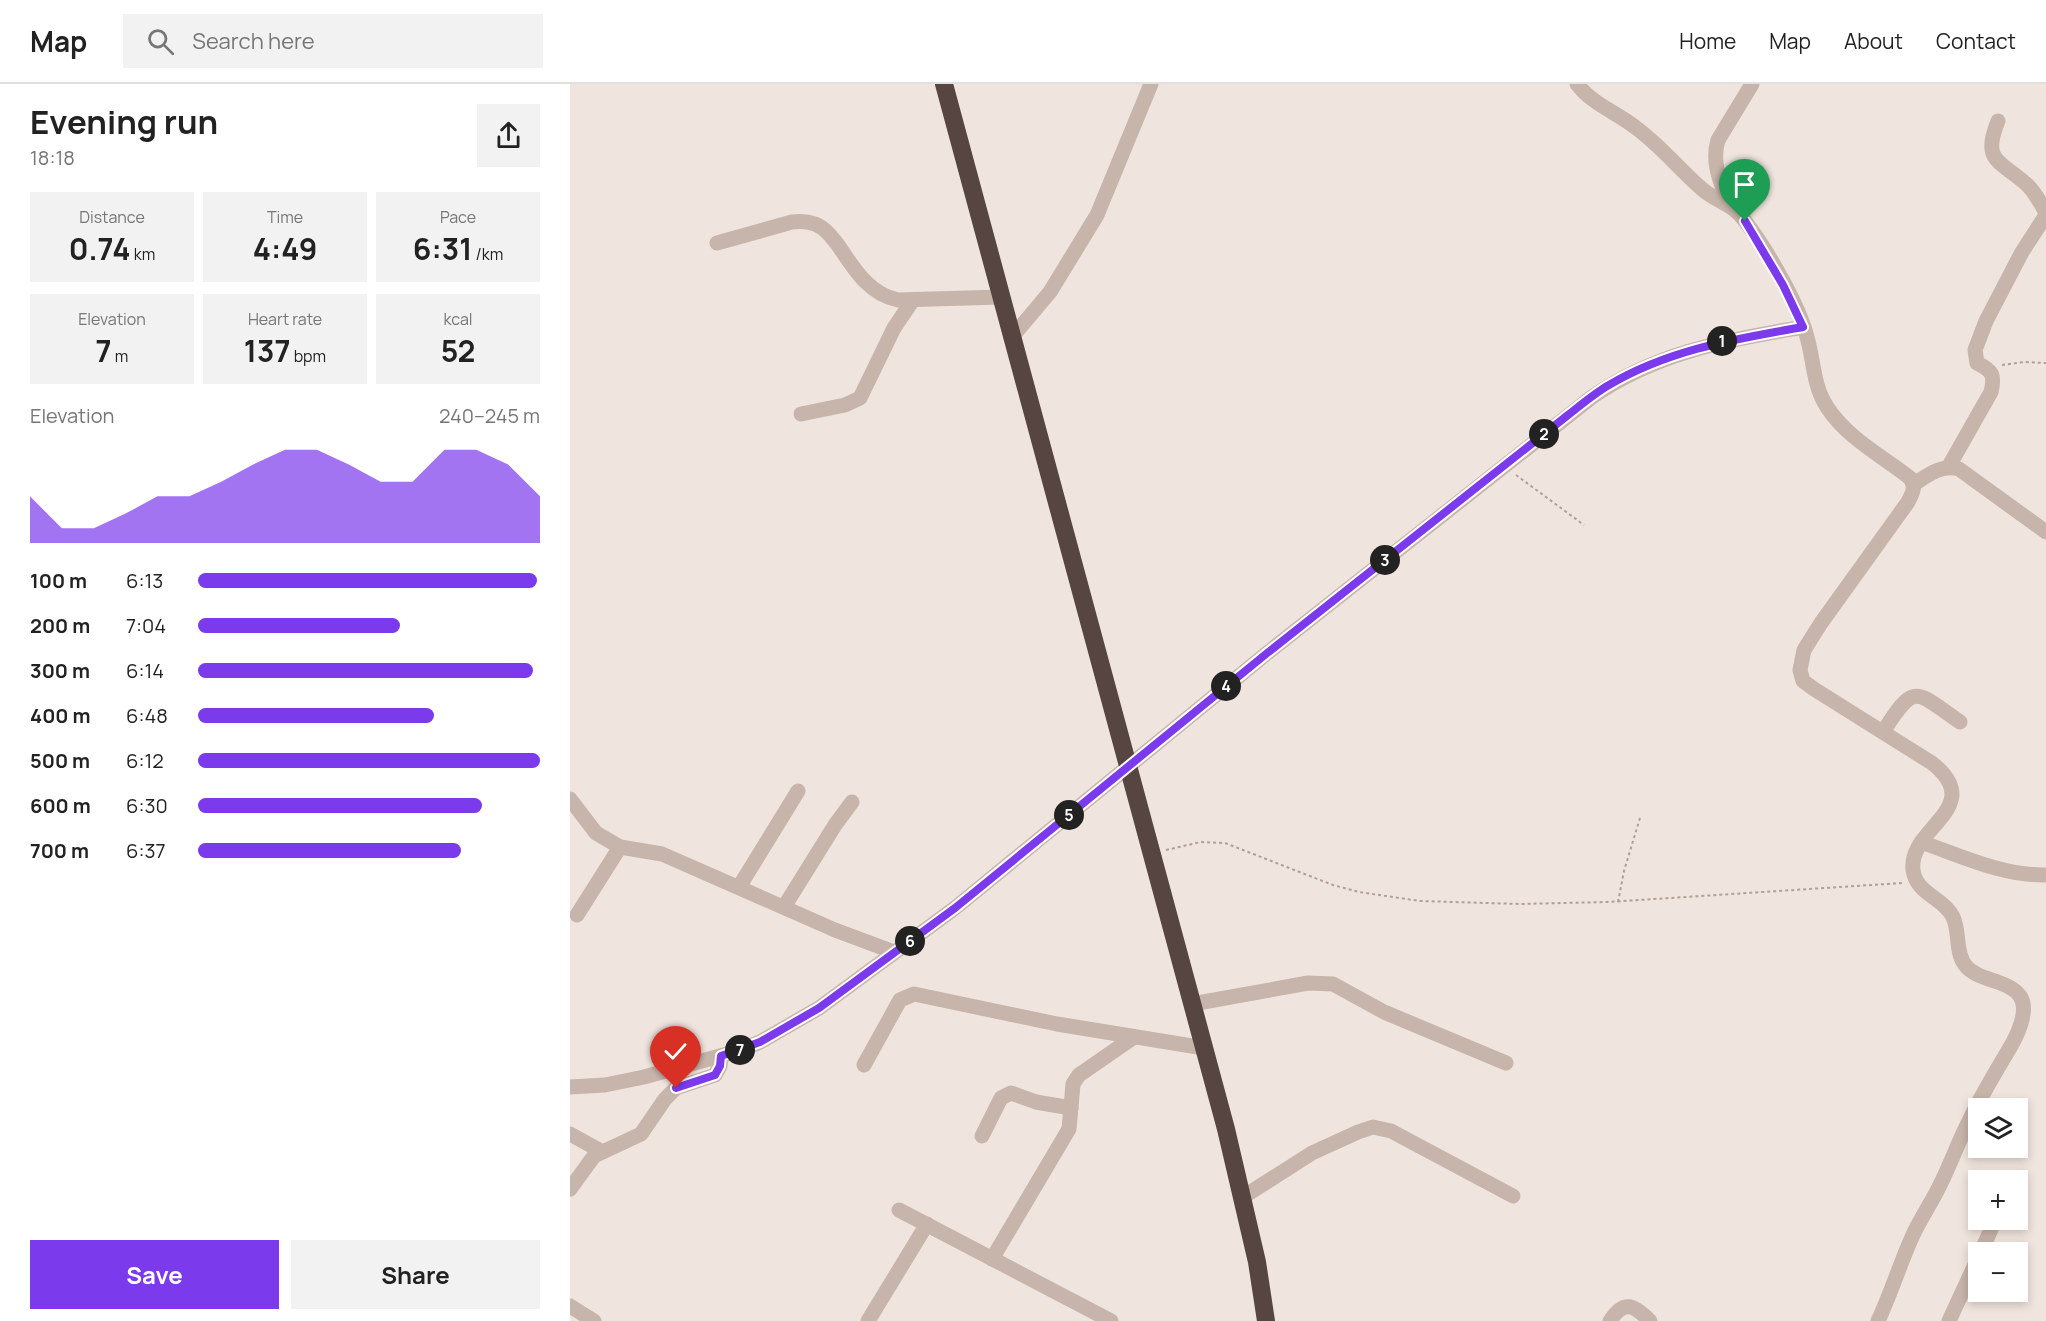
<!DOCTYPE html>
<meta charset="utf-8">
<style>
body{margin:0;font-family:Manrope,sans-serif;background:#f2f2f2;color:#222;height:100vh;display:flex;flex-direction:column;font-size:22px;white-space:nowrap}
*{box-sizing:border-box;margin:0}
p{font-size:20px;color:#767676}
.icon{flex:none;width:33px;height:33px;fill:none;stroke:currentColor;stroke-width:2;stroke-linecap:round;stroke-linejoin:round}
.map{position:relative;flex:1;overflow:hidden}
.sheet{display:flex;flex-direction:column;background:#fff;width:570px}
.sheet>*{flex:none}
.tools{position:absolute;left:1398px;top:1014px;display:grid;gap:12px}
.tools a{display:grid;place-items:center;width:60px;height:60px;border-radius:0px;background:#fff;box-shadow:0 3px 9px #0003;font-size:30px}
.pin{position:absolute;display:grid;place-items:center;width:51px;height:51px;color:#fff;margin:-62px -26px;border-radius:50% 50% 50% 0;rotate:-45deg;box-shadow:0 0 6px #0007}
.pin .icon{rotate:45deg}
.km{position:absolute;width:30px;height:30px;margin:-15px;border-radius:50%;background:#222;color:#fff;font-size:16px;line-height:30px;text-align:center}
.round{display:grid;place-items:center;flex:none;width:63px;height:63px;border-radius:0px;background:#f2f2f2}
.head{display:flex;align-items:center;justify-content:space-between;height:102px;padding:0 30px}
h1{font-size:33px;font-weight:700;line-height:45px}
.metrics{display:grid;grid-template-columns:repeat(3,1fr);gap:9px;height:102px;padding:6px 30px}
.metrics div{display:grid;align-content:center;border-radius:0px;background:#f2f2f2;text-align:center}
.metrics b{font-size:30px;font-weight:700}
.metrics small{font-size:16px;font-weight:400}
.metrics p{font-size:16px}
.chart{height:168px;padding:12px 30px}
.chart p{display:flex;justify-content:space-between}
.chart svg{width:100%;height:108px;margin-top:6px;fill:#7c3aed;opacity:.7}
.primary-button{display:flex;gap:12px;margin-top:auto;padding:12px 30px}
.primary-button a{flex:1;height:69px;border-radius:0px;background:#7c3aed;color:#fff;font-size:24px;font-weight:700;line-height:69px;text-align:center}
.primary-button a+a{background:#f2f2f2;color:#222}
ul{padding:0 30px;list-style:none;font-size:20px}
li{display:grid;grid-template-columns:96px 72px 1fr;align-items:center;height:45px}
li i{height:15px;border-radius:8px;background:#7c3aed}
header{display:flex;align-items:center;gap:36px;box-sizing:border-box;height:84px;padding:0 30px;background:#fff;border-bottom:2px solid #e0e0e0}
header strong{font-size:28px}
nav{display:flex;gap:33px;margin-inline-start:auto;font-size:21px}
.search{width:420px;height:54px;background:#f2f2f2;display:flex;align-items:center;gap:15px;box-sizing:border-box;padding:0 21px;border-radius:0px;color:#767676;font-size:22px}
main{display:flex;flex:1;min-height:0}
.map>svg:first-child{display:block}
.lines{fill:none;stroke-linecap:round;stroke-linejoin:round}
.path{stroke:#b39e95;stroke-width:2;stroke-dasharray:3 3;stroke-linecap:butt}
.minor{stroke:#c7b4aa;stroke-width:15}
.highway{stroke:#564541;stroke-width:18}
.route-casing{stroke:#fff;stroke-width:12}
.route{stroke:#7c3aed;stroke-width:8}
</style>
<header>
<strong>Map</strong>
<div class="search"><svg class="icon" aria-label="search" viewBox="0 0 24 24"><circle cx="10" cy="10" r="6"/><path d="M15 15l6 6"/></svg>Search here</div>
<nav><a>Home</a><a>Map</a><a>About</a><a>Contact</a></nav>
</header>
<main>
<section class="sheet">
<div class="head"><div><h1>Evening run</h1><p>18:18</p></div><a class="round"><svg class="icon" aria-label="share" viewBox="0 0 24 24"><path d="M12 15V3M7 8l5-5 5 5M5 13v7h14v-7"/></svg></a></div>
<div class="metrics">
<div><p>Distance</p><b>0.74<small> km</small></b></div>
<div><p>Time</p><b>4:49</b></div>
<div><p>Pace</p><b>6:31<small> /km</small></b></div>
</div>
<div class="metrics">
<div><p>Elevation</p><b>7<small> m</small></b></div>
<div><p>Heart rate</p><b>137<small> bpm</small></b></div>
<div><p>kcal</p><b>52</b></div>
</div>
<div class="chart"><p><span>Elevation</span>240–245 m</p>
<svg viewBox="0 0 160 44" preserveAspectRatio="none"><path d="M0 44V25L10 38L20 38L30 32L40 25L50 25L60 19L70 12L80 6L90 6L100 12L110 19L120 19L130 6L140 6L150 12L160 25V44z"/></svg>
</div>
<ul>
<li><b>100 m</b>6:13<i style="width:99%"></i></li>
<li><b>200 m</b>7:04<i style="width:59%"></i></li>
<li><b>300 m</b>6:14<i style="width:98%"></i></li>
<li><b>400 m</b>6:48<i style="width:69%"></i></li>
<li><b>500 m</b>6:12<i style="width:100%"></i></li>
<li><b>600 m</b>6:30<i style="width:83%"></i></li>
<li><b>700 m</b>6:37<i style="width:77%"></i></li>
</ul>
<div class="primary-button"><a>Save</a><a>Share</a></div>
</section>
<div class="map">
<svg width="1476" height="1237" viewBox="0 0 1476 1237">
<rect width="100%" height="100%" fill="#f0e5de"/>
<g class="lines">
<g class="path">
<path d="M1432 281 1454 278 1476 279"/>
<path d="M946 391 1014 441"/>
<path d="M596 766 631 758 655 759 763 801 789 808 850 817 950 820 1038 818 1332 799"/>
<path d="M1048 818 1054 787 1070 734"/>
</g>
<g class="minor">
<path d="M1007 0C1022 20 1046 28 1065 43 1090 61 1109 85 1132 105 1147 118 1163 120 1175 137 1196 164 1229 221 1237 253 1244 277 1243 302 1257 323 1277 354 1312 372 1340 394 1346 403 1343 408 1338 418L1251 539 1234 566 1230 586 1233 597 1244 605 1362 679C1418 724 1338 743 1343 786 1346 810 1374 814 1383 833 1390 848 1385 868 1395 881 1408 898 1438 895 1450 912 1460 927 1446 954 1438 967 1425 989 1411 1012 1400 1035 1389 1056 1381 1079 1370 1101 1362 1118 1350 1135 1342 1153 1330 1180 1321 1209 1308 1237"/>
<path d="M1428 37C1412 76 1428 76 1454 98 1464 106 1470 118 1476 129"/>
<path d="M1159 121C1151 99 1141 79 1148 56L1182 0"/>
<path d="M147 159 222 138C229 137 237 137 245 140 255 144 261 152 268 161 284 185 299 210 328 216L431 213"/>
<path d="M442 253 480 208 527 131 581 0"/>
<path d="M231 330 275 321 290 314 324 244 343 216"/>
<path d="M1379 382 1421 308C1425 291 1423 287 1407 279L1405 266 1416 237 1452 168 1476 131"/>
<path d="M1344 400C1358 391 1371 380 1389 385L1476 448"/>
<path d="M1313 648C1345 597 1345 607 1390 638"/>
<path d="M0 715 26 749 50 763 92 770 265 846 324 868"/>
<path d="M1351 758C1391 772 1433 792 1476 791"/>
<path d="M169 803 228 707"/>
<path d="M214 823 265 741 282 718"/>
<path d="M7 831 50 763"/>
<path d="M622 920 738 899 763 900 814 928 936 979"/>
<path d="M294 981 330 916 344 910 487 940 634 964"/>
<path d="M0 1003 35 1001 74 993 168 967 190 958 249 924 385 824 696 570 1022 313C1089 267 1155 257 1233 243"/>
<path d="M0 1050 31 1067"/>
<path d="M412 1052 431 1014 441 1009 466 1018 501 1024"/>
<path d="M0 1105 24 1072 71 1050 95 1015 106 1004 145 991 150 982 151 972"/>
<path d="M673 1113 742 1069 788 1048 803 1043 821 1047 943 1112"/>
<path d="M329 1126 541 1237"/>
<path d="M1411 1168 1422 1143"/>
<path d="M422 1175 499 1045 503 1000 509 991 564 953"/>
<path d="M0 1222 24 1237"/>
<path d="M298 1237 357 1140"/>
<path d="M1040 1237C1054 1215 1064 1221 1080 1237"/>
<path d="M1379 1237 1408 1174"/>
</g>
<path class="highway" d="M374 0 656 1045 687 1178 696 1237"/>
</g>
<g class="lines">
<defs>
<path id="route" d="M106 1004 145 991 150 982 151 972 190 958 249 924 385 824 696 570 998 331C1012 320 1025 309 1039 301 1100 265 1166 255 1233 243L1213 201 1175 137"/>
</defs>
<use href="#route" class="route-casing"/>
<use href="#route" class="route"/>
</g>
</svg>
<div class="tools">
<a><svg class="icon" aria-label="layers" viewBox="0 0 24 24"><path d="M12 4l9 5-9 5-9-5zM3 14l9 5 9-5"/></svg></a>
<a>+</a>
<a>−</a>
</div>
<div class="pin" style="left:1175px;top:137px;background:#1e9e55"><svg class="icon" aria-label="arrive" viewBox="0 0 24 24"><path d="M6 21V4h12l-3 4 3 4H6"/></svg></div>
<div class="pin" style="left:106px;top:1004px;background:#d93025"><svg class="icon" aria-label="check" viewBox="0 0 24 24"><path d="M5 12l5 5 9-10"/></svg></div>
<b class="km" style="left:1152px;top:257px">1</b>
<b class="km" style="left:974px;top:350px">2</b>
<b class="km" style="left:815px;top:476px">3</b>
<b class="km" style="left:656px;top:602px">4</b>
<b class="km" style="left:499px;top:731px">5</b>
<b class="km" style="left:340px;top:857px">6</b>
<b class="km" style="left:170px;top:966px">7</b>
</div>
</main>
